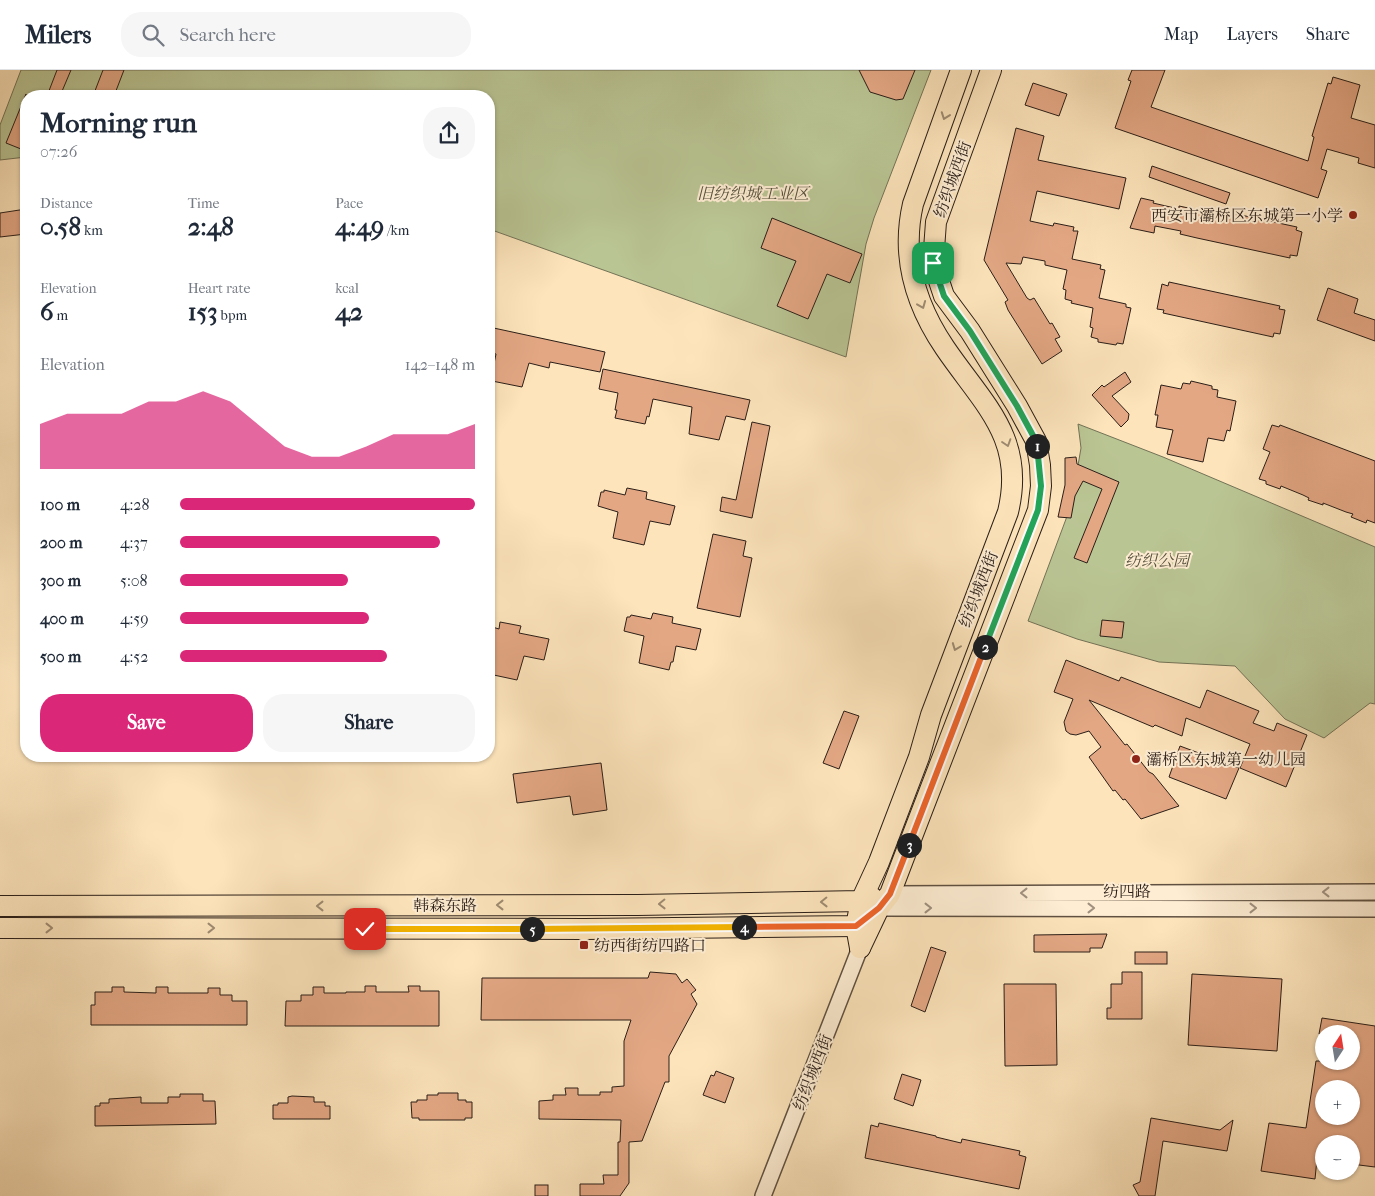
<!DOCTYPE html>
<meta charset="utf-8">
<style>
body{margin:0;font-family:"IM FELL French Canon","Noto Serif SC",serif;background:#f6f6f7;color:#1f2937;height:100vh;display:flex;flex-direction:column;font-size:19px;white-space:nowrap}
*{box-sizing:border-box;margin:0}
p{font-size:16px;color:#747a83}
.icon{flex:none;width:28px;height:28px;fill:none;stroke:currentColor;stroke-width:2;stroke-linecap:round;stroke-linejoin:round}
.map{position:relative;flex:1;overflow:hidden}
.details{position:absolute;left:20px;top:20px;width:475px;height:672px;display:flex;flex-direction:column;background:#fff;border-radius:20px;box-shadow:0 1px 4px #0004}
.details>*{flex:none}
.needle{width:32px;rotate:12deg}
.fabs{position:absolute;left:1315px;top:955px;display:grid;gap:10px}
.fabs a{display:grid;place-items:center;width:45px;height:45px;border-radius:50%;background:#fff;box-shadow:0 1px 4px #0004;font-size:25px}
.pin{position:absolute;display:grid;place-items:center;width:42px;height:42px;color:#fff;margin:-21px;border-radius:10px;box-shadow:0 2px 8px #0006}
.km{position:absolute;width:25px;height:25px;margin:-12px;border-radius:50%;background:#222;color:#fff;font-size:14px;line-height:25px;text-align:center}
.round{display:grid;place-items:center;flex:none;width:52px;height:52px;border-radius:20px;background:#f6f6f7}
.overview{display:flex;align-items:center;justify-content:space-between;height:85px;padding:0 20px}
h1{font-size:28px;font-weight:700;line-height:38px}
.figures{display:grid;grid-template-columns:repeat(3,1fr);gap:8px;height:85px;padding:5px 20px}
.figures div{display:grid;align-content:center}
.figures b{font-size:25px;font-weight:700}
.figures small{font-size:14px;font-weight:400}
.figures p{font-size:14px}
.chart{height:140px;padding:10px 20px}
.chart p{display:flex;justify-content:space-between}
.chart svg{width:100%;height:90px;margin-top:5px;fill:#db2777;opacity:.7}
.action{display:flex;gap:10px;margin-top:auto;padding:10px 20px}
.action a{flex:1;height:58px;border-radius:20px;background:#db2777;color:#fff;font-size:20px;font-weight:700;line-height:58px;text-align:center}
.action a+a{background:#f6f6f7;color:#1f2937}
ul{padding:0 20px;list-style:none;font-size:16px}
li{display:grid;grid-template-columns:80px 60px 1fr;align-items:center;height:38px}
li i{height:12px;border-radius:6px;background:#db2777}
header{display:flex;align-items:center;gap:30px;box-sizing:border-box;height:70px;padding:0 25px;background:#fff;border-bottom:1px solid #e0e1e3}
header strong{font-size:24px}
nav{display:flex;gap:28px;margin-inline-start:auto;font-size:18px}
.search{width:350px;height:45px;background:#f6f6f7;display:flex;align-items:center;gap:12px;box-sizing:border-box;padding:0 18px;border-radius:20px;color:#747a83;font-size:19px}
.map>svg:first-child{display:block}
.green{fill:#bac594;stroke:#727256}
.building{fill:#e3a784;stroke:#2a1e18;fill-rule:evenodd}
.lines{fill:none;stroke-linecap:round;stroke-linejoin:round}
.minor-casing{stroke:#5f5041;stroke-width:18}
.major-casing{stroke:#2a1e18;stroke-width:22}
.minor{stroke:#feedd3;stroke-width:15}
.major{stroke:#fde4bb;stroke-width:20}
.oneway{stroke:#9e8b72}
.oneway2{stroke:#9f907f}
.split-1-casing{stroke:#fff;stroke-width:10}
.split-2-casing{stroke:#fff;stroke-width:10}
.split-3-casing{stroke:#fff;stroke-width:10}
.split-4-casing{stroke:#fff;stroke-width:10}
.split-5-casing{stroke:#fff;stroke-width:10}
.split-6-casing{stroke:#fff;stroke-width:10}
.split-1{stroke:#22a559;stroke-width:6}
.split-2{stroke:#22a559;stroke-width:6}
.split-3{stroke:#f0652b;stroke-width:6}
.split-4{stroke:#f0652b;stroke-width:6}
.split-5{stroke:#f5b400;stroke-width:6}
.split-6{stroke:#f5b400;stroke-width:6}
.poi-dot{fill:#8f2418;stroke:#feedd3;stroke-width:2}
.labels{text-anchor:middle;stroke-width:4;stroke-linejoin:round;paint-order:stroke}
.street-label{font-size:16px;fill:#2a1e18;stroke:#feedd3}
.park-label{font-size:16px;font-style:italic;fill:#55503d;stroke:#feedd3}
.poi-label{font-size:16px;fill:#2a1e18;stroke:#feedd3;text-anchor:start}
</style>
<header>
<strong>Milers</strong>
<div class="search"><svg class="icon" aria-label="search" viewBox="0 0 24 24"><circle cx="10" cy="10" r="6"/><path d="M15 15l6 6"/></svg>Search here</div>
<nav><a>Map</a><a>Layers</a><a>Share</a></nav>
</header>
<div class="map">
<svg width="1375" height="1126" viewBox="0 0 1375 1126">
<rect width="100%" height="100%" fill="#fde4bb"/>
<filter id="stains"><feTurbulence type="fractalNoise" baseFrequency=".004" numOctaves="4"/><feColorMatrix values="0 0 0 0 .2 0 0 0 0 .09 0 0 0 0 .02 0 0 0 .5 -.17"/></filter>
<radialGradient id="worn" r=".72"><stop offset=".6" stop-color="#630" stop-opacity="0"/><stop offset="1" stop-color="#630" stop-opacity=".3"/></radialGradient>
<g class="green">
<path d="M21 0H931L874 148 866 174 846 287 489 159V26H26V87L0 90V55Z"/>
<path d="M1078 354 1163 387 1375 477V634L1370 633 1324 668 1285 649 1235 596 1159 592 1077 569 1028 551 1066 449 1075 413 1081 378Z"/>
</g>
<g class="building">
<path d="M57 0H71L60 26H47Z"/>
<path d="M103 0H124L114 26H93Z"/>
<path d="M859 0H915L903 29 896 30 870 22Z"/>
<path d="M1132 0H1165L1151 37 1308 91 1314 67 1312 66 1328 13 1331 14 1333 7 1360 15 1351 48 1375 55V98L1358 93 1359 88 1327 79 1321 99 1327 101 1318 128 1115 58 1129 17 1131 11 1128 10Z"/>
<path d="M1033 13 1067 24 1059 46 1025 35Z"/>
<path d="M26 24V81L6 73Z"/>
<path d="M1016 58 1044 66 1038 90 1126 108 1119 139 1037 121 1030 151 1053 156 1054 153 1074 157 1073 161H1078L1072 189 1101 195 1100 199 1105 200 1099 228 1126 234V237L1131 238 1123 274 1117 273 1116 275 1098 272V269L1091 267 1093 258 1090 257 1093 238 1071 233 1072 231 1065 229 1066 220 1063 219 1067 200 1045 195V191L1023 187 1021 194 1006 193 1027 228 1030 230 1034 228 1050 254 1052 253 1060 267 1055 269 1062 281 1042 294 1008 240 1005 232 1008 230 984 190Z"/>
<path d="M1152 96 1230 123 1226 134 1149 107Z"/>
<path d="M1141 128 1154 131 1153 133 1179 139V136L1221 145 1222 141 1297 157 1296 160 1302 162 1297 186 1290 185V188L1197 168 1180 164 1181 161 1155 156 1154 163 1130 158Z"/>
<path d="M26 139V164L0 167V143Z"/>
<path d="M772 148 862 184 850 213 827 204 808 249 777 236 796 191 761 178Z"/>
<path d="M1169 212 1280 236 1279 239 1285 240 1280 264 1274 263 1273 267 1163 243 1164 240 1157 239 1162 214 1168 216Z"/>
<path d="M1328 218 1358 229 1354 243 1375 250V271L1317 250Z"/>
<path d="M489 257 605 282 600 302 550 292 549 298 529 293 522 317 492 311 494 303H492L496 284 489 282Z"/>
<path d="M603 299 750 330 745 350 726 346 719 370 689 364 692 337 653 329 649 347 647 346 645 354 615 348 617 340H615L618 323 599 319Z"/>
<path d="M1125 302 1131 312 1112 326 1129 344 1128 350 1121 357 1092 325 1102 315 1104 317Z"/>
<path d="M1191 311 1212 316V319L1218 320 1217 327 1236 331 1230 361 1227 360 1224 371 1208 368 1203 392 1167 384 1173 360 1156 357 1158 345H1155L1161 315 1181 319 1183 313 1190 314Z"/>
<path d="M752 352 770 356 752 448 720 441 722 427 736 430Z"/>
<path d="M1272 355 1279 357 1280 355 1375 391V453L1367 450 1366 453 1351 447 1353 444 1346 442 1323 433V435L1308 430 1309 428 1303 425 1281 416 1280 419 1266 414V411L1259 409 1270 382 1263 379Z"/>
<path d="M1076 387 1077 394 1119 412 1087 493 1074 488 1102 419 1083 411 1075 426 1071 448 1058 447 1065 415V388Z"/>
<path d="M627 418 647 422 646 429 675 436 670 455 650 451 644 475 613 468 618 442 598 436 601 422H604V420L625 425Z"/>
<path d="M713 464 746 471 743 486 752 488 740 547 697 538Z"/>
<path d="M653 543 673 547 672 553 701 559 696 580 676 576 673 592H671L669 600 639 593 644 566 624 561 627 547H630L631 545 651 549Z"/>
<path d="M1102 550 1124 552 1122 568 1100 566Z"/>
<path d="M500 552 521 556 519 563 549 569 544 590 524 586 517 610 489 604V588L491 576H489V556L499 559Z"/>
<path d="M1066 590 1119 611 1121 607 1200 638 1207 620 1259 641 1253 653 1274 661 1277 653 1307 665 1286 717 1240 698 1250 674 1186 648 1182 666 1155 655 1153 657 1134 649 1089 630 1125 675 1127 674 1149 702 1153 704 1179 736 1141 749 1125 729 1123 730 1115 720 1113 721 1089 687 1101 677 1089 661 1076 665 1070 664 1066 661 1064 652 1073 629 1054 622Z"/>
<path d="M844 641 859 646 839 699 823 693Z"/>
<path d="M1180 676 1239 698 1226 729 1169 707Z"/>
<path d="M601 693 607 740 573 745 570 726 517 733 513 704Z"/>
<path d="M1107 864 1102 878H1090V882H1034V865Z"/>
<path d="M931 877 946 882 925 942 911 936Z"/>
<rect x="1135" y="882" width="32" height="12"/>
<path d="M650 902 676 904 682 913 687 909 696 920 691 924 697 934 669 986V1012H665L642 1071 629 1072V1113L620 1126H580V1114H604L603 1105H618V1072H620L621 1050 539 1049V1031L553 1030V1025H566L565 1018H578V1025H600V1022H612V1017L624 1016V971L631 950H481L482 908H648Z"/>
<path d="M1122 902H1142V949H1107V938H1111V914H1122Z"/>
<path d="M1192 904 1282 909 1277 981 1188 975Z"/>
<path d="M1004 914H1056L1057 995 1005 996Z"/>
<path d="M365 916H376V922H409L408 916H420V921H439V956H285L286 931H301V925H313V917H324V923H346V922H365Z"/>
<path d="M112 917H124V922L156 923V917H168V923H208V918H220V925H232V931H247V955H91V935H95V922H112Z"/>
<path d="M1322 948 1375 956V1097L1351 1094V1074H1324V1090L1317 1089 1315 1109 1261 1101 1269 1053 1306 1058 1316 991H1351V964H1319ZM1324 1019H1351V1046H1324Z"/>
<path d="M716 1001 734 1008 725 1033 703 1025 711 1005 714 1006Z"/>
<path d="M902 1004 921 1010 913 1036 894 1029Z"/>
<path d="M438 1023H458V1030H466V1032H472V1048H465V1050H419V1048H412L411 1032H417V1030H427V1025H438Z"/>
<path d="M180 1024H203V1031H215L216 1054 95 1056V1036H100V1033H109V1029L141 1027V1033H168V1027H180Z"/>
<path d="M292 1026 314 1027V1032H325V1036H330V1049H273V1035H278V1033H288V1027Z"/>
<path d="M1151 1048 1220 1060 1233 1050 1227 1081 1163 1071 1155 1126H1139L1133 1115 1140 1112Z"/>
<path d="M879 1053 936 1066V1067L961 1073 962 1069 1020 1081 1019 1085 1026 1087 1019 1119 865 1088 871 1055 878 1057Z"/>
<rect x="535" y="1115" width="13" height="11"/>
</g>
<g class="lines">
<defs>
<g id="minor">
<path d="M890 824 1375 822"/>
<path d="M879 838 1375 839"/>
<path d="M763 1126 860 878"/>
</g>
<g id="major">
<path d="M0 836 638 835 861 831 873 828"/>
<path d="M0 858 585 859 856 856 865 849"/>
<path d="M860 878 879 838 890 824 903 790 1038 440 1041 416 1040 395 1036 371 1017 336 970 261 944 226 933 193 936 152 991 0"/>
<path d="M860 878 856 856 861 831 879 792 919 687 931 645 1008 442C1026 368 983 334 945 278 915 234 901 186 913 134L961 0"/>
</g>
</defs>
<use href="#minor" class="minor-casing"/>
<use href="#major" class="major-casing"/>
<use href="#minor" class="minor"/>
<use href="#major" class="major"/>
</g>
<defs><path id="oneway-chevron" d="M-2-3.5L2.5 0L-2 3.5" fill="none" stroke-width="1.6" stroke-linecap="round" stroke-linejoin="round" transform="scale(1.25)"/></defs>
<g class="oneway">
<use href="#oneway-chevron" transform="translate(945 46) rotate(110)"/>
<use href="#oneway-chevron" transform="translate(922 235) rotate(68)"/>
<use href="#oneway-chevron" transform="translate(1007 373) rotate(72)"/>
<use href="#oneway-chevron" transform="translate(956 577) rotate(111)"/>
<use href="#oneway-chevron" transform="translate(824 832) rotate(179)"/>
<use href="#oneway-chevron" transform="translate(662 834) rotate(179)"/>
<use href="#oneway-chevron" transform="translate(500 835) rotate(180)"/>
<use href="#oneway-chevron" transform="translate(320 836) rotate(180)"/>
<use href="#oneway-chevron" transform="translate(49 858)"/>
<use href="#oneway-chevron" transform="translate(211 858)"/>
</g>
<g class="oneway2">
<use href="#oneway-chevron" transform="translate(1326 822) rotate(180)"/>
<use href="#oneway-chevron" transform="translate(1024 823) rotate(180)"/>
<use href="#oneway-chevron" transform="translate(928 838)"/>
<use href="#oneway-chevron" transform="translate(1091 838)"/>
<use href="#oneway-chevron" transform="translate(1253 838)"/>
</g>
<g class="lines">
<defs>
<path id="split-1" d="M933 193 944 226 970 261 1017 336 1036 371 1037 376"/>
<path id="split-2" d="M985 577 1038 440 1041 416 1037 376"/>
<path id="split-3" d="M909 775 985 577"/>
<path id="split-4" d="M744 857 856 856 879 838 890 824 909 775"/>
<path id="split-5" d="M532 859 744 857"/>
<path id="split-6" d="M365 859H532"/>
</defs>
<use href="#split-1" class="split-1-casing"/>
<use href="#split-2" class="split-2-casing"/>
<use href="#split-3" class="split-3-casing"/>
<use href="#split-4" class="split-4-casing"/>
<use href="#split-5" class="split-5-casing"/>
<use href="#split-6" class="split-6-casing"/>
<use href="#split-1" class="split-1"/>
<use href="#split-2" class="split-2"/>
<use href="#split-3" class="split-3"/>
<use href="#split-4" class="split-4"/>
<use href="#split-5" class="split-5"/>
<use href="#split-6" class="split-6"/>
</g>
<g class="poi-dot">
<circle cx="1353" cy="145" r="5"/>
<circle cx="1136" cy="689" r="5"/>
<rect x="579" y="870" width="10" height="10" rx="2.5"/>
</g>
<g class="labels">
<g class="street-label">
<text transform="translate(952 109) rotate(-70)" y="6">纺织城西街</text>
<text transform="translate(978 519) rotate(-69)" y="6">纺织城西街</text>
<text x="1127" y="827">纺四路</text>
<text x="445" y="841">韩森东路</text>
<text transform="translate(812 1002) rotate(-69)" y="6">纺织城西街</text>
</g>
<g class="park-label">
<text x="753" y="129">旧纺织城工业区</text>
<text x="1157" y="496">纺织公园</text>
</g>
<g class="poi-label">
<text x="1343" y="151" text-anchor="end">西安市灞桥区东城第一小学</text>
<text x="1146" y="695">灞桥区东城第一幼儿园</text>
<text x="594" y="881">纺西街纺四路口</text>
</g>
</g>
<rect width="100%" height="100%" filter="url(#stains)"/>
<rect width="100%" height="100%" fill="url(#worn)"/>
</svg>
<div class="fabs">
<a><svg class="needle" viewBox="-14 -14 28 28"><path d="M0-13l5 13h-10z" fill="#e53935"/><path d="M0 13l5-13h-10z" fill="#747a83"/></svg></a>
<a>+</a>
<a>−</a>
</div>
<div class="pin" style="left:933px;top:193px;background:#1e9e55"><svg class="icon" aria-label="arrive" viewBox="0 0 24 24"><path d="M6 21V4h12l-3 4 3 4H6"/></svg></div>
<div class="pin" style="left:365px;top:859px;background:#d93025"><svg class="icon" aria-label="check" viewBox="0 0 24 24"><path d="M5 12l5 5 9-10"/></svg></div>
<b class="km" style="left:1037px;top:376px">1</b>
<b class="km" style="left:985px;top:577px">2</b>
<b class="km" style="left:909px;top:775px">3</b>
<b class="km" style="left:744px;top:857px">4</b>
<b class="km" style="left:532px;top:859px">5</b>
<section class="details">
<div class="overview"><div><h1>Morning run</h1><p>07:26</p></div><a class="round"><svg class="icon" aria-label="share" viewBox="0 0 24 24"><path d="M12 15V3M7 8l5-5 5 5M5 13v7h14v-7"/></svg></a></div>
<div class="figures">
<div><p>Distance</p><b>0.58<small> km</small></b></div>
<div><p>Time</p><b>2:48</b></div>
<div><p>Pace</p><b>4:49<small> /km</small></b></div>
</div>
<div class="figures">
<div><p>Elevation</p><b>6<small> m</small></b></div>
<div><p>Heart rate</p><b>153<small> bpm</small></b></div>
<div><p>kcal</p><b>42</b></div>
</div>
<div class="chart"><p><span>Elevation</span>142–148 m</p>
<svg viewBox="0 0 160 44" preserveAspectRatio="none"><path d="M0 44V22L10 17L20 17L30 17L40 11L50 11L60 6L70 11L80 22L90 33L100 38L110 38L120 33L130 27L140 27L150 27L160 22V44z"/></svg>
</div>
<ul>
<li><b>100 m</b>4:28<i style="width:100%"></i></li>
<li><b>200 m</b>4:37<i style="width:88%"></i></li>
<li><b>300 m</b>5:08<i style="width:57%"></i></li>
<li><b>400 m</b>4:59<i style="width:64%"></i></li>
<li><b>500 m</b>4:52<i style="width:70%"></i></li>
</ul>
<div class="action"><a>Save</a><a>Share</a></div>
</section>
</div>
